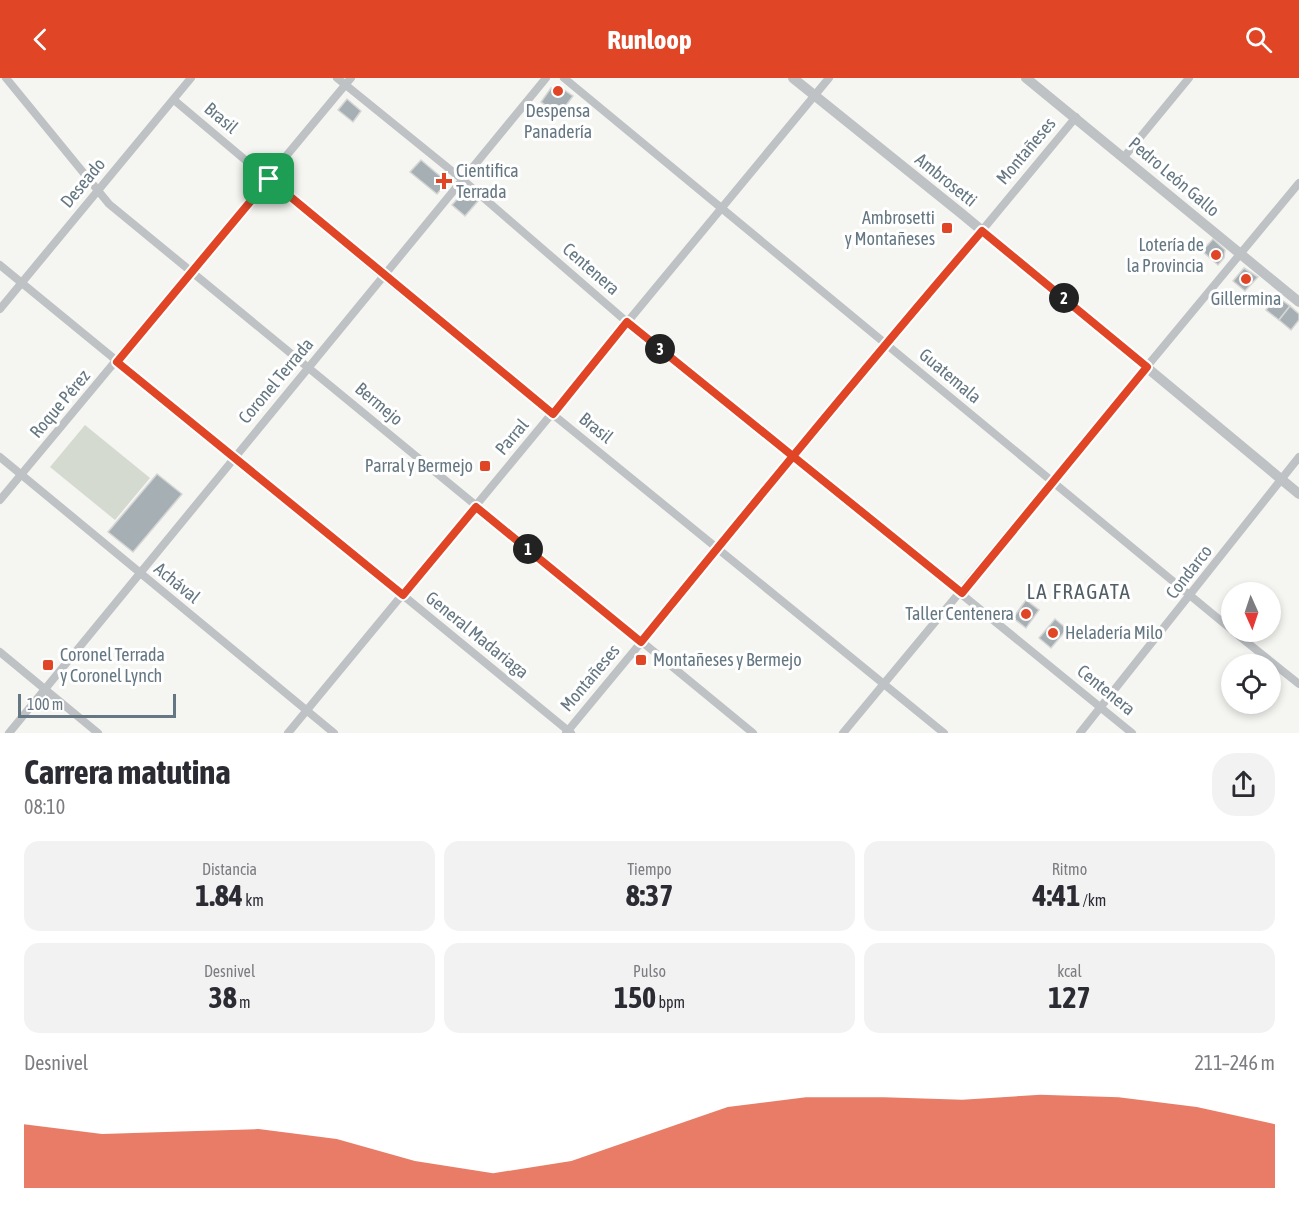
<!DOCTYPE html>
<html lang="es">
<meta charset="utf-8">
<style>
body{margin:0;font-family:"Asap Condensed",sans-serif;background:#f2f2f3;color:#2b2b33;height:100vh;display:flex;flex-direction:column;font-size:22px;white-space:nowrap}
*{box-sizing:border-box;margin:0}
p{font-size:20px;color:#7c7c81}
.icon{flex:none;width:33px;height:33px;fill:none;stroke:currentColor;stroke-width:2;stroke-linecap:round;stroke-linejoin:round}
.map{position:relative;height:655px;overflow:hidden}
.details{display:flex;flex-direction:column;background:#fff;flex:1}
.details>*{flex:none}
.needle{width:39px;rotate:177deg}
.tools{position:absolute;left:1221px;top:504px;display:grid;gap:12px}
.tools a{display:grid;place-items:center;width:60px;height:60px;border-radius:50%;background:#fff;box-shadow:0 3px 9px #0003;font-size:30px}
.scale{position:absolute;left:18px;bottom:15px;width:158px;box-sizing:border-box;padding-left:6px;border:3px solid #647782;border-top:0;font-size:16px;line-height:21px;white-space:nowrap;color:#647782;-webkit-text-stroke:4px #fff;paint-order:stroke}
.pin{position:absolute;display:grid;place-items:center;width:51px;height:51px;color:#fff;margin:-26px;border-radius:12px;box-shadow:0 3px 9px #0006}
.km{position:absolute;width:30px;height:30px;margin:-15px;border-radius:50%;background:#222;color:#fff;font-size:16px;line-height:30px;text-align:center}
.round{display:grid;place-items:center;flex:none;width:63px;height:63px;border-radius:24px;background:#f2f2f3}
.head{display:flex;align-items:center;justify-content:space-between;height:102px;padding:0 24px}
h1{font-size:33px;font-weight:700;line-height:45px}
.metrics{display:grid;grid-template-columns:repeat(3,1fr);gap:9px;height:102px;padding:6px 24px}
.metrics div{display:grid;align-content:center;border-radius:15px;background:#f2f2f3;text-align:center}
.metrics b{font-size:30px;font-weight:700}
.metrics small{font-size:16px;font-weight:400}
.metrics p{font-size:16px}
.chart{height:168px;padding:12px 24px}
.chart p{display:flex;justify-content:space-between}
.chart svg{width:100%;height:108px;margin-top:6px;fill:#e04526;opacity:.7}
header{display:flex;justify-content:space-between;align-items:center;height:78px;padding:0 24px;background:#e04526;color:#fff;font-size:27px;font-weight:700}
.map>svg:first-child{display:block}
.green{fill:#d5dad0}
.building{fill:#a6b0b4;stroke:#d6d6d4;stroke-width:1.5}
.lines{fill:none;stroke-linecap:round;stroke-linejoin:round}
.minor{stroke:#bec2c5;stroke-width:8}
.tertiary{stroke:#bec2c5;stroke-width:10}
.route-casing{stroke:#fff;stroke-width:12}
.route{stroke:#e04526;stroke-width:8}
.poi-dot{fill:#e04526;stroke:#fff;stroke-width:2}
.labels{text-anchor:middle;stroke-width:6;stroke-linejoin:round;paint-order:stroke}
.poi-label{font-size:18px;fill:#647782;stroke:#fff;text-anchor:start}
.street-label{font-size:18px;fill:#647782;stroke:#fff}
.quarter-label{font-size:21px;letter-spacing:1.5px;fill:#525f67;stroke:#fff}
</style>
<header><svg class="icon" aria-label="back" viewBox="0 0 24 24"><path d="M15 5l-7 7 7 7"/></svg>Runloop<svg class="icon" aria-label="search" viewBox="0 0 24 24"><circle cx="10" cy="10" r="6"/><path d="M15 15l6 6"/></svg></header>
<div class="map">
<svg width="1299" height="655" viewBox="0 0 1299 655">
<rect width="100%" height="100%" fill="#f5f5f1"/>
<path class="green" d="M85 347 150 400 115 442 50 389Z"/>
<g class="building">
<path d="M551 10H561L573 18 559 37 541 24Z"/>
<path d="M347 21 361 33 353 44 338 32Z"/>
<path d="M421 82 447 104 437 116 410 94Z"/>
<path d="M465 112 478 123 465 138 452 127Z"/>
<path d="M1213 161 1225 172 1224 180 1218 187 1202 173Z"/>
<path d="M1244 190 1258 199 1245 213 1233 203Z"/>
<path d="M1276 218 1290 228 1279 242 1266 232Z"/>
<path d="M1290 228 1299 236V242L1291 252 1279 242Z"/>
<path d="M157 396 182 416 133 474 108 454Z"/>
<path d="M1026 522 1039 532 1026 550 1013 540Z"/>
<path d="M1055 541 1067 551 1051 570 1039 560Z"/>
</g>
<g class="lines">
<g class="minor">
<path d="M6 0 109 126 753 655"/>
<path d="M337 0 463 102 627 244 1132 655"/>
<path d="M564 0 1232 552"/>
<path d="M174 22 383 198 944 655"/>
<path d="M1124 79 1189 0"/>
<path d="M0 187 571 655"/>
<path d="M0 231 191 0"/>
<path d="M0 379 334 655"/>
<path d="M0 422 351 0"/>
<path d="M1234 554 1299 606"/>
<path d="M0 574 98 655"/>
<path d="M9 655 546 0"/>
<path d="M288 655 829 0"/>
<path d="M566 655 1076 39"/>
<path d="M843 655 1299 105"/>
<path d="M1080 655 1299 379"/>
</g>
<g class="tertiary">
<path d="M793 0 962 136 1299 416"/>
<path d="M1026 0 1299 224"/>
</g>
</g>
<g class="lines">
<defs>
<path id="route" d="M269 101 117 284 403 517 476 429 641 564C753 426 866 288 982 153L1147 289 962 515C850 425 739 334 627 244L553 336 269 101"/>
</defs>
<use href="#route" class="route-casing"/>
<use href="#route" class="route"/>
</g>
<g class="poi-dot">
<circle cx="558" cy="13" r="6"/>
<path d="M441 94h6v6h6v6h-6v6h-6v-6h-6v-6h6z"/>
<rect x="941" y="144" width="12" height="12" rx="3"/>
<circle cx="1216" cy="177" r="6"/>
<circle cx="1246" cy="201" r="6"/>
<rect x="479" y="382" width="12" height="12" rx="3"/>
<circle cx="1026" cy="536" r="6"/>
<circle cx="1053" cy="555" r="6"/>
<rect x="635" y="576" width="12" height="12" rx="3"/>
<rect x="42" y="581" width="12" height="12" rx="3"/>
</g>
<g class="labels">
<g class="poi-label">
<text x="558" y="39" text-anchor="middle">Despensa<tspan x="558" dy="21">Panadería</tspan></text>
<text x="456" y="99">Cientifica<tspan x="456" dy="21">Terrada</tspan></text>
<text x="935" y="146" text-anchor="end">Ambrosetti<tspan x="935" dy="21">y Montañeses</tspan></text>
<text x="1204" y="173" text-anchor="end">Lotería de<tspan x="1204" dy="21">la Provincia</tspan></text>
<text x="1246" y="227" text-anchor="middle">Gillermina</text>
<text x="473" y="394" text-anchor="end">Parral y Bermejo</text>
<text x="1014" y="542" text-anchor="end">Taller Centenera</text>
<text x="1065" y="561">Heladería Milo</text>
<text x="60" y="583">Coronel Terrada<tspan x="60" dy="21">y Coronel Lynch</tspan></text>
<text x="653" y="588">Montañeses y Bermejo</text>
</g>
<g class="street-label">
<text transform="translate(221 40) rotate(40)" y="6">Brasil</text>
<text transform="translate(1026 73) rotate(-50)" y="6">Montañeses</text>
<text transform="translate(1174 99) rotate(40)" y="6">Pedro León Gallo</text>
<text transform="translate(946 102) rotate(39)" y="6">Ambrosetti</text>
<text transform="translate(83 105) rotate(-50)" y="6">Deseado</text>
<text transform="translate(591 191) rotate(41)" y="6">Centenera</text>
<text transform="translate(950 298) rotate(40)" y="6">Guatemala</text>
<text transform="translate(276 303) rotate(-50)" y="6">Coronel Terrada</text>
<text transform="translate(60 326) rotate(-50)" y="6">Roque Pérez</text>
<text transform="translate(379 326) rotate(40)" y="6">Bermejo</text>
<text transform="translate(596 350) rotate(39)" y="6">Brasil</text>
<text transform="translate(512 359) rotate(-50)" y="6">Parral</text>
<text transform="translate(1189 494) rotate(-52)" y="6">Condarco</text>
<text transform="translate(177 505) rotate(39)" y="6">Achával</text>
<text transform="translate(477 557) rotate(39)" y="6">General Madariaga</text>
<text transform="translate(590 600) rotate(-50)" y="6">Montañeses</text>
<text transform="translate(1106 612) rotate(39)" y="6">Centenera</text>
</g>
<g class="quarter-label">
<text x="1079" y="521">LA FRAGATA</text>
</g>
</g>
</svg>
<div class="tools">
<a><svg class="needle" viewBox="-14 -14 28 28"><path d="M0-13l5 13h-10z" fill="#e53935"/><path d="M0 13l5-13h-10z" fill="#7c7c81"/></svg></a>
<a><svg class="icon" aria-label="locate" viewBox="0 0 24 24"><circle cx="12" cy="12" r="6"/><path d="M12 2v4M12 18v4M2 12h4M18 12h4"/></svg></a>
</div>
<div class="scale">100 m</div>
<div class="pin" style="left:269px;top:101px;background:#1e9e55"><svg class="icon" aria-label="arrive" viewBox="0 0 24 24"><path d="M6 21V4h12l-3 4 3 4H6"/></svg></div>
<b class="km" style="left:528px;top:471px">1</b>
<b class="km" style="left:1064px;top:220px">2</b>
<b class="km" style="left:660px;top:271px">3</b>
</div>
<section class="details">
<div class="head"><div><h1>Carrera matutina</h1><p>08:10</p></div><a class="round"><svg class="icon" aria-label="share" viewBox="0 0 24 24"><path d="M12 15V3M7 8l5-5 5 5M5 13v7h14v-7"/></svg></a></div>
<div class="metrics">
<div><p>Distancia</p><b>1.84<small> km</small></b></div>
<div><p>Tiempo</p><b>8:37</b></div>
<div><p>Ritmo</p><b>4:41<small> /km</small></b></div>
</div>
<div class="metrics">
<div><p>Desnivel</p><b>38<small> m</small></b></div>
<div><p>Pulso</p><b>150<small> bpm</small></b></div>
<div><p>kcal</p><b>127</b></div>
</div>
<div class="chart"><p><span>Desnivel</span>211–246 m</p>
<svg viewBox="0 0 160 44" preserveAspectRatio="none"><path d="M0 44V18L10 22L20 21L30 20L40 24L50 33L60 38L70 33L80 22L90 11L100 7L110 7L120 8L130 6L140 7L150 11L160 18V44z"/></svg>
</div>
</section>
